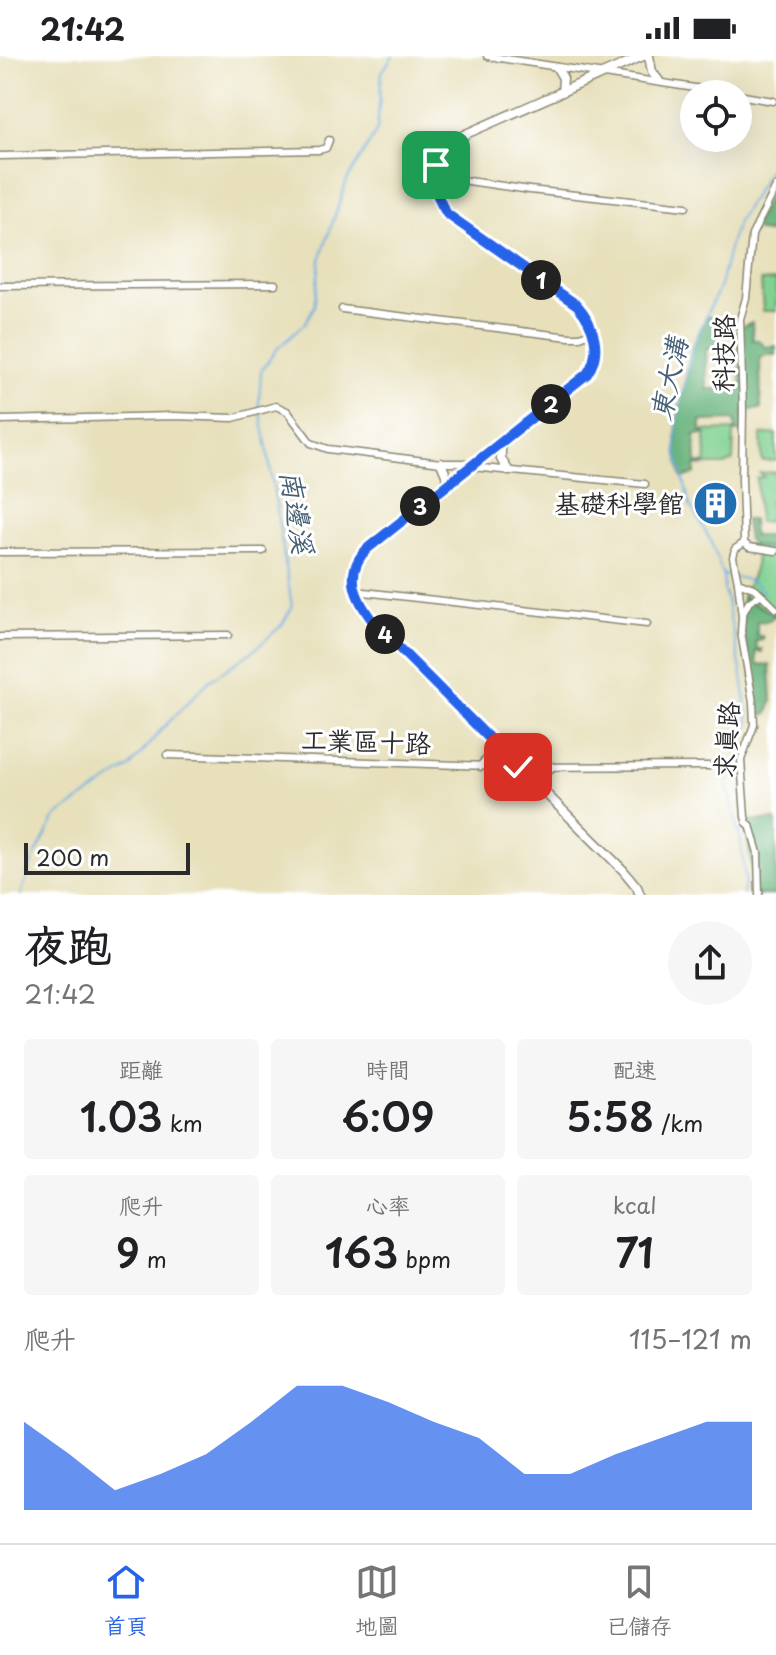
<!DOCTYPE html>
<html lang="zh-TW">
<meta charset="utf-8">
<style>
body{margin:0;font-family:"Playpen Sans","LXGW WenKai TC",sans-serif;background:#f6f6f6;color:#202124;height:100vh;display:flex;flex-direction:column;font-size:30px;white-space:nowrap}
*{box-sizing:border-box;margin:0}
p{font-size:26px;color:#757577}
.icon{flex:none;width:44px;height:44px;fill:none;stroke:currentColor;stroke-width:2;stroke-linecap:round;stroke-linejoin:round}
.map{position:relative;height:839px;overflow:hidden}
.details{display:flex;flex-direction:column;background:#fff;flex:1}
.details>*{flex:none}
.fabs{position:absolute;left:680px;top:24px;display:grid;gap:16px}
.fabs a{display:grid;place-items:center;width:72px;height:72px;border-radius:50%;background:#fff;box-shadow:0 8px 32px #0002;font-size:40px}
.scale{position:absolute;left:24px;bottom:20px;width:166px;box-sizing:border-box;padding-left:8px;border:4px solid #2b2b2b;border-top:0;font-size:22px;line-height:28px;white-space:nowrap;color:#2b2b2b;-webkit-text-stroke:6px #fff;paint-order:stroke}
.pin{position:absolute;display:grid;place-items:center;width:68px;height:68px;color:#fff;margin:-34px;border-radius:16px;box-shadow:0 4px 12px #0006}
.km{position:absolute;width:40px;height:40px;margin:-20px;border-radius:50%;background:#222;color:#fff;font-size:22px;line-height:40px;text-align:center}
.round{display:grid;place-items:center;flex:none;width:84px;height:84px;border-radius:42px;background:#f6f6f6}
.overview{display:flex;align-items:center;justify-content:space-between;height:136px;padding:0 24px}
h1{font-size:44px;font-weight:600;line-height:60px}
.stats{display:grid;grid-template-columns:repeat(3,1fr);gap:12px;height:136px;padding:8px 24px}
.stats div{display:grid;align-content:center;border-radius:8px;background:#f6f6f6;text-align:center}
.stats b{font-size:40px;font-weight:600}
.stats small{font-size:22px;font-weight:400}
.stats p{font-size:22px}
.chart{height:224px;padding:16px 24px}
.chart p{display:flex;justify-content:space-between}
.chart svg{width:100%;height:144px;margin-top:8px;fill:#2563eb;opacity:.7}
.status{display:flex;justify-content:space-between;align-items:center;height:56px;padding:0 40px;background:#fff;direction:ltr}
.status svg{height:22px;fill:currentColor}
.tab-bar{display:flex;justify-content:space-around;align-items:center;height:112px;border-top:2px solid #e0e0e0;background:#fff;font-size:22px;color:#757577}
.tab-bar a{display:grid;justify-items:center;gap:4px}
.tab-bar .current{color:#2563eb}
.map>svg:first-child{display:block}
.green{fill:#81d191;stroke:#567e5e;stroke-width:2}
.forest{fill:#68b37b;stroke:#4a6f53;stroke-width:2}
.lines{fill:none;stroke-linecap:round;stroke-linejoin:round}
.stream{stroke:#6dade1;stroke-width:2}
.street-casing{stroke:#898673;stroke-width:9}
.secondary-casing{stroke:#898673;stroke-width:11}
.street{stroke:#fff;stroke-width:6}
.secondary{stroke:#fff;stroke-width:8}
.route-casing{stroke:#fff;stroke-width:16}
.route{stroke:#2563eb;stroke-width:10}
.labels{text-anchor:middle;stroke-width:6;stroke-linejoin:round;paint-order:stroke}
.street-label{font-size:26px;fill:#2b2b2b;stroke:#fff}
.poi-label{font-size:26px;fill:#2b2b2b;stroke:#fff;text-anchor:end}
.water-label{font-size:28px;font-style:italic;fill:#455f74;stroke:#fff}
</style>
<div class="status"><b>21:42</b><svg viewBox="0 0 49 12"><path d="M0 12V9h3v3zM5 12V6h3v6zM10 12V3h3v9zM15 12V0h3v12zM26 1h20v11H26zM47 4h2v5h-2z"/></svg></div>
<div class="map">
<svg width="776" height="839" viewBox="0 0 776 839">
<rect width="100%" height="100%" fill="#fff"/>
<filter id="ink" filterUnits="userSpaceOnUse"><feTurbulence type="fractalNoise" baseFrequency=".0125" numOctaves="2"/><feDisplacementMap in="SourceGraphic" scale="16" xChannelSelector="R" yChannelSelector="G"/><feConvolveMatrix kernelMatrix="1 2 1 2 8 2 1 2 1" color-interpolation-filters="sRGB"/></filter>
<filter id="wash" filterUnits="userSpaceOnUse"><feTurbulence type="fractalNoise" baseFrequency=".006" numOctaves="4" result="noise"/><feDisplacementMap in="SourceGraphic" scale="32" xChannelSelector="R" yChannelSelector="G"/><feGaussianBlur stdDeviation="1.8" result="paint"/><feColorMatrix in="noise" values="0 0 0 0 0 0 0 0 0 0 0 0 0 0 0 0 0 1.4 0 .05"/><feComposite in="paint" operator="in"/></filter>
<g filter="url(#wash)">
<rect width="100%" height="100%" fill="#e7e0bb"/>
<g class="green">
<path d="M776 224V255H763L761 225Z"/>
<path d="M734 374 733 405 725 409H706L705 378 701 375Z"/>
<path d="M776 378V405H762L761 379Z"/>
<path d="M776 416V446H770L771 465 758 466 757 422 764 421 760 417Z"/>
<path d="M753 490 776 493V560L742 541C749 525 761 507 753 490Z"/>
</g>
<g class="forest">
<path d="M776 125V177H765L753 173Z"/>
<path d="M707 260H717L718 293H706L707 333H742L739 272 752 266 753 284H759L765 291 776 290V299H766L760 302 761 353 743 354V376H734L736 373 735 364 701 365V375L705 378 695 379 696 407 706 408V409L695 410V418L682 422 676 394 677 366 692 291Z"/>
<path d="M745 464H752L753 480H776V493L753 490 748 483Z"/>
<path d="M742 541 775 559 769 565 757 566V580H763V584L756 585 757 593H762V596H756L757 608 770 609 772 645 768 657 760 660 743 572Z"/>
<path d="M776 764V839H756L745 765Z"/>
</g>
<g class="lines">
<g class="stream">
<path d="M723 519C737 521 754 523 763 536"/>
<path d="M21 839 32 806 55 761 130 711 161 674 209 625 253 595 282 569 292 551 268 398 259 348 261 315 276 294 304 268 314 251 320 204 347 124 377 74 382 16 393 0"/>
<path d="M743 839 745 825 741 786 727 731 749 668 741 614 724 533 723 519 711 485 690 449 676 394 677 366 692 291 720 230 731 185 738 165 776 103"/>
</g>
</g>
</g>
<g filter="url(#ink)">
<g class="lines">
<defs>
<g id="street">
<path d="M487 0 734 38"/>
<path d="M738 39 773 45"/>
<path d="M0 100 319 94 326 92 329 84"/>
<path d="M434 120 530 134 686 151"/>
<path d="M0 230 275 228"/>
<path d="M342 253 569 281H580L593 276"/>
<path d="M0 364 174 360 233 362 276 350 287 355 311 387 328 393 441 407H463L472 411 645 428"/>
<path d="M744 487 735 493 733 501 738 526 742 561 741 576 753 646 754 669 741 704 745 761 747 767 750 769 758 797 759 839"/>
<path d="M744 487 742 423 743 353 740 263 746 242 752 179 776 131"/>
<path d="M744 487 749 491 776 495"/>
<path d="M0 496 263 495"/>
<path d="M738 526 756 533 776 553"/>
<path d="M355 535 647 568"/>
<path d="M742 559 749 546 760 539"/>
<path d="M0 581 228 579"/>
<path d="M167 699 518 711 709 710"/>
</g>
<g id="secondary">
<path d="M649 0 652 16 659 25"/>
<path d="M557 12 563 22 562 36"/>
<path d="M501 388V403L508 414"/>
<path d="M441 407 449 426"/>
<path d="M481 710 490 701 492 686"/>
<path d="M542 735 544 718 551 711"/>
<path d="M640 839 637 831 623 814 375 568C356 544 342 517 368 492L587 318C603 296 594 268 577 249L447 158C429 131 429 99 459 81L643 0"/>
</g>
</defs>
<use href="#street" class="street-casing"/>
<use href="#secondary" class="secondary-casing"/>
<use href="#street" class="street"/>
<use href="#secondary" class="secondary"/>
</g>
</g>
<g class="lines" filter="url(#ink)">
<defs>
<path id="route" d="M436 109C432 127 437 143 447 158L577 249C594 268 603 296 587 318L368 492C342 517 356 544 375 568L518 711"/>
</defs>
<use href="#route" class="route-casing"/>
<use href="#route" class="route"/>
</g>
<defs>
<symbol id="building-disc" viewBox="-11 -11 22 22"><circle r="9.5" fill="#1f6fb2" stroke="#fff"/><path d="M-4-6H4V6H1V3H-1V6H-4ZM-2.5-4.3h1.7v1.8h-1.7ZM.8-4.3h1.7v1.8H.8ZM-2.5-1h1.7V.8h-1.7ZM.8-1h1.7V.8H.8Z" fill="#fff"/></symbol>
</defs>
<g fill-rule="evenodd">
<use href="#building-disc" x="690" y="422" width="51" height="51"/>
</g>
<g class="labels">
<g class="street-label">
<text transform="translate(724 297) rotate(-89)" y="9">科技路</text>
<text transform="translate(727 684) rotate(-86)" y="9">求真路</text>
<text transform="translate(366 686) rotate(2)" y="9">工業區十路</text>
</g>
<g class="poi-label">
<text x="684" y="457">基礎科學館</text>
</g>
<g class="water-label">
<text transform="translate(669 323) rotate(-78)" y="10">東大溝</text>
<text transform="translate(297 456) rotate(81)" y="10">南邊溪</text>
</g>
</g>
</svg>
<div class="fabs">
<a><svg class="icon" aria-label="locate" viewBox="0 0 24 24"><circle cx="12" cy="12" r="6"/><path d="M12 2v4M12 18v4M2 12h4M18 12h4"/></svg></a>
</div>
<div class="scale">200 m</div>
<div class="pin" style="left:436px;top:109px;background:#1e9e55"><svg class="icon" aria-label="arrive" viewBox="0 0 24 24"><path d="M6 21V4h12l-3 4 3 4H6"/></svg></div>
<div class="pin" style="left:518px;top:711px;background:#d93025"><svg class="icon" aria-label="check" viewBox="0 0 24 24"><path d="M5 12l5 5 9-10"/></svg></div>
<b class="km" style="left:541px;top:224px">1</b>
<b class="km" style="left:551px;top:348px">2</b>
<b class="km" style="left:420px;top:450px">3</b>
<b class="km" style="left:385px;top:578px">4</b>
</div>
<section class="details">
<div class="overview"><div><h1>夜跑</h1><p>21:42</p></div><a class="round"><svg class="icon" aria-label="share" viewBox="0 0 24 24"><path d="M12 15V3M7 8l5-5 5 5M5 13v7h14v-7"/></svg></a></div>
<div class="stats">
<div><p>距離</p><b>1.03<small> km</small></b></div>
<div><p>時間</p><b>6:09</b></div>
<div><p>配速</p><b>5:58<small> /km</small></b></div>
</div>
<div class="stats">
<div><p>爬升</p><b>9<small> m</small></b></div>
<div><p>心率</p><b>163<small> bpm</small></b></div>
<div><p>kcal</p><b>71</b></div>
</div>
<div class="chart"><p><span>爬升</span>115–121 m</p>
<svg viewBox="0 0 160 44" preserveAspectRatio="none"><path d="M0 44V17L10 27L20 38L30 33L40 27L50 17L60 6L70 6L80 11L90 17L100 22L110 33L120 33L130 27L140 22L150 17L160 17V44z"/></svg>
</div>
</section>
<nav class="tab-bar">
<a class="current"><svg class="icon" aria-label="home" viewBox="0 0 24 24"><path d="M3 11l9-7 9 7M6 9v11h12V9"/></svg>首頁</a>
<a><svg class="icon" aria-label="map" viewBox="0 0 24 24"><path d="M3 6l6-2 6 2 6-2v14l-6 2-6-2-6 2zM9 4v14M15 6v14"/></svg>地圖</a>
<a><svg class="icon" aria-label="saved" viewBox="0 0 24 24"><path d="M7 4h10v16l-5-4-5 4z"/></svg>已儲存</a>
</nav>
